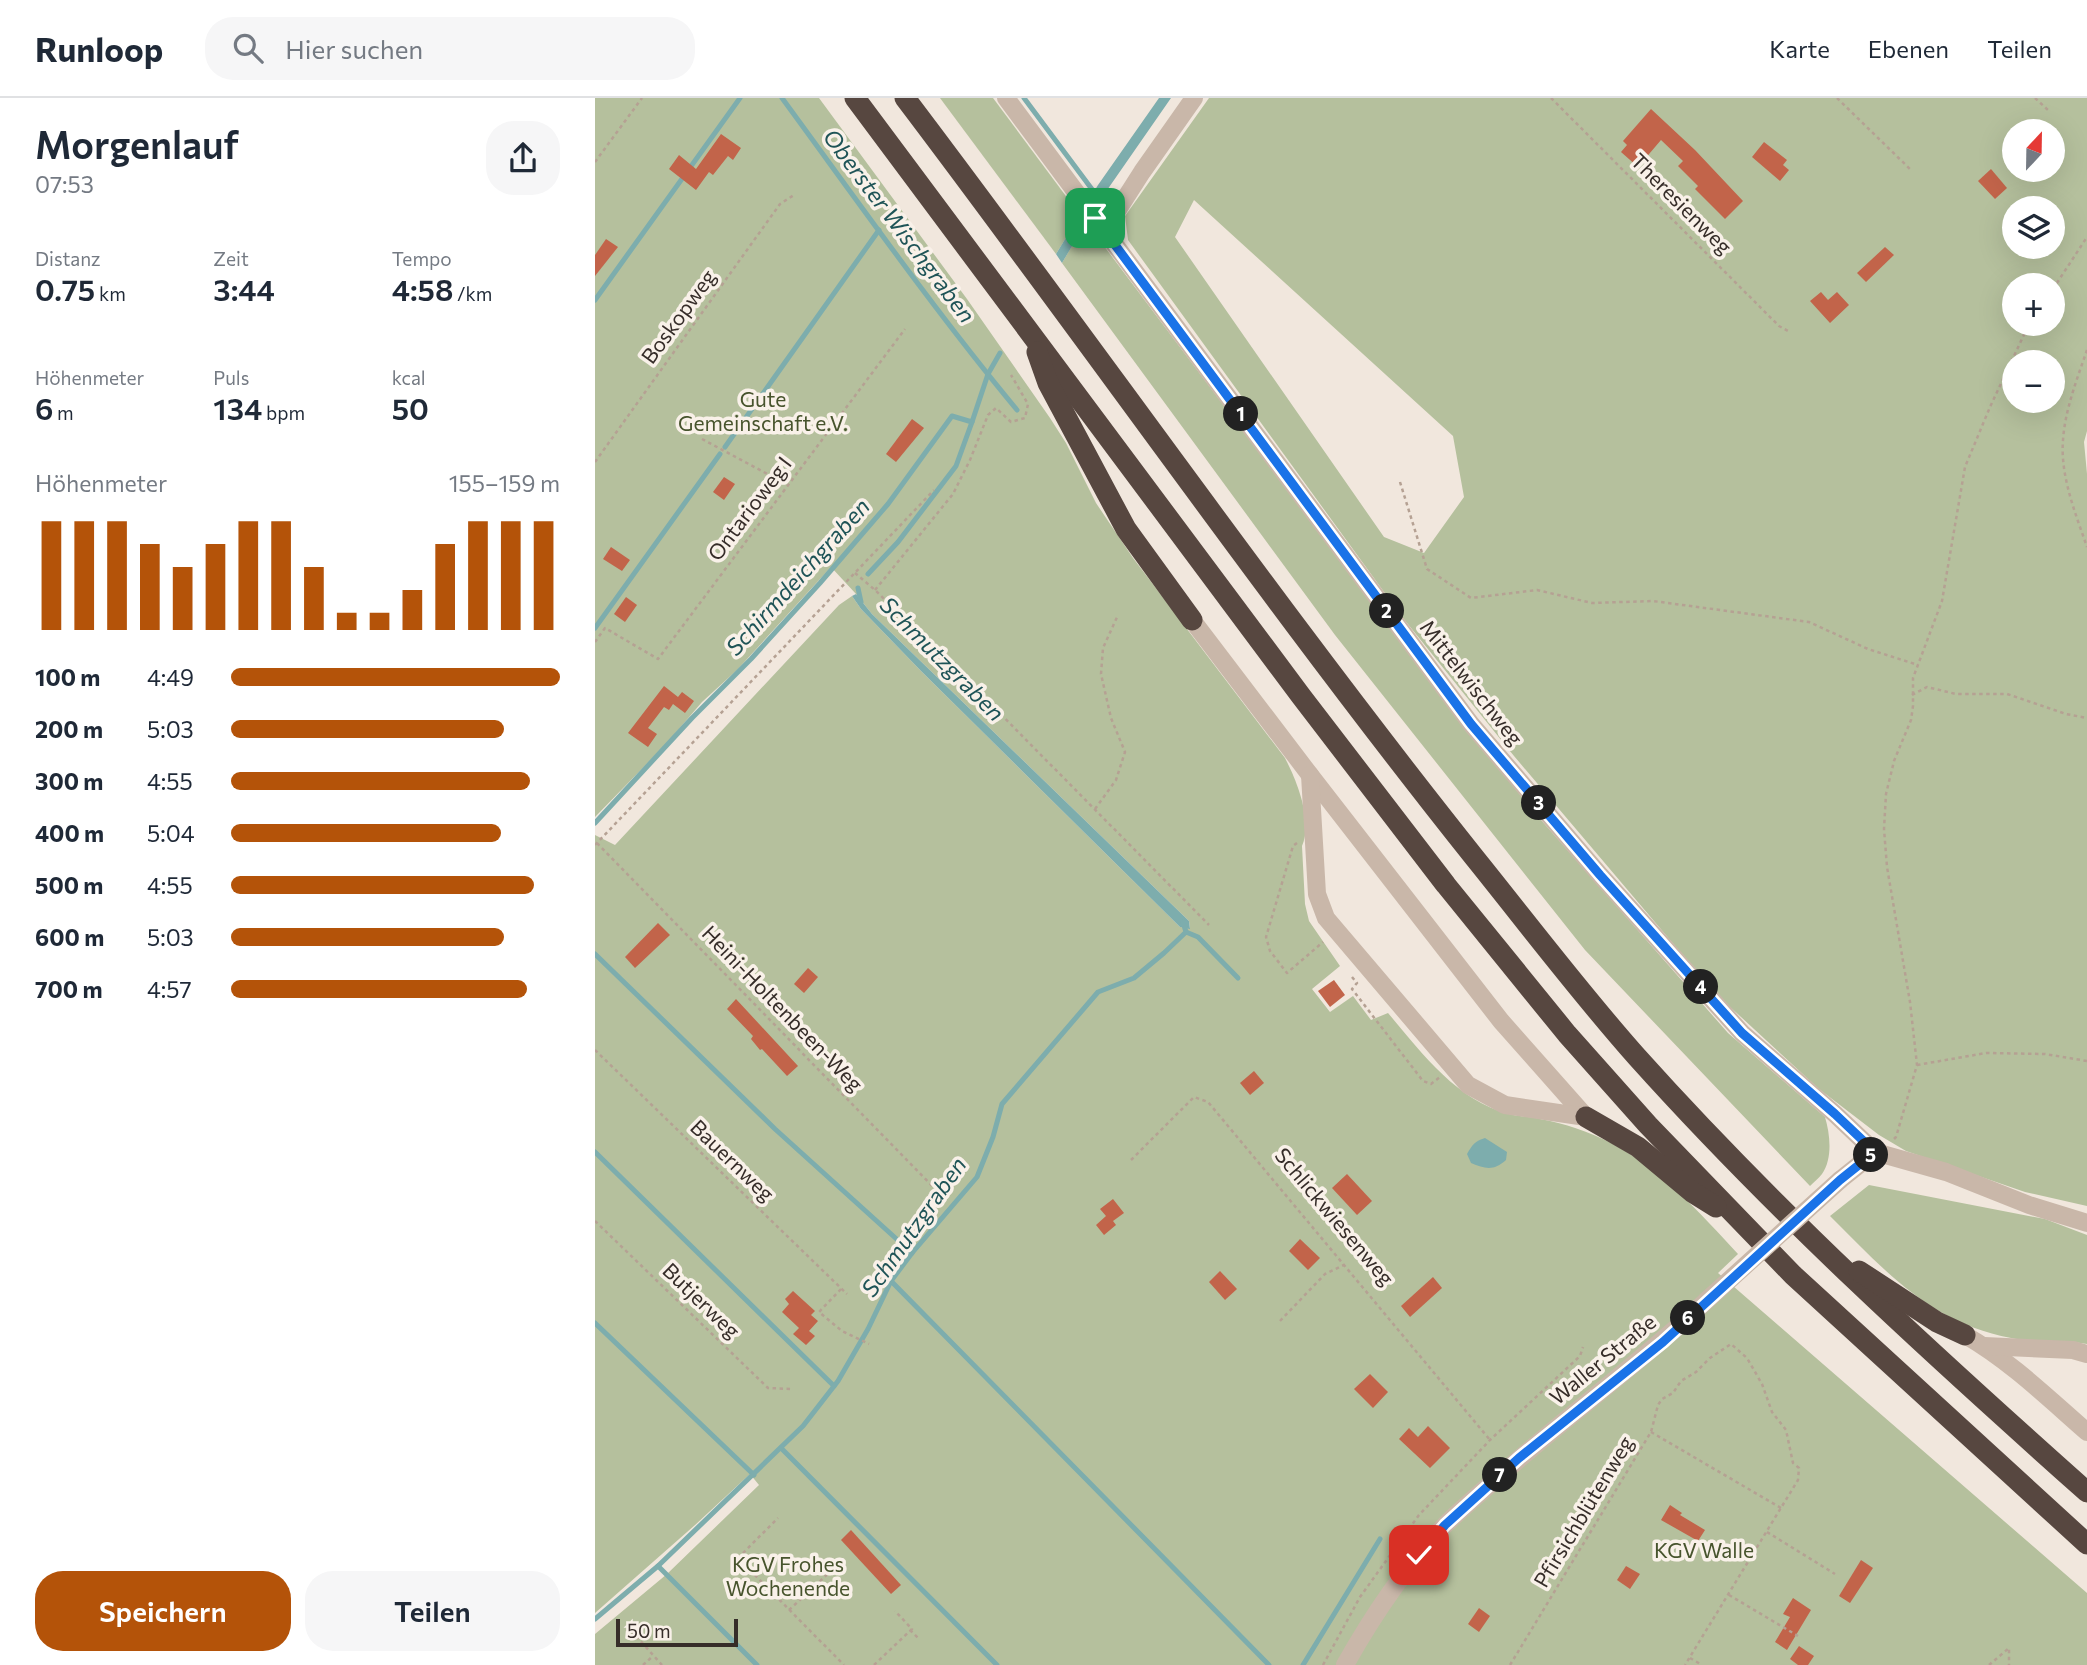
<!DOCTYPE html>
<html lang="de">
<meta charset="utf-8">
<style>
body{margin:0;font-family:Commissioner,sans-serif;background:#f6f6f7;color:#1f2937;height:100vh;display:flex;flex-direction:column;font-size:26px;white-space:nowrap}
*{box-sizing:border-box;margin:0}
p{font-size:23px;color:#747a83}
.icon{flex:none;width:38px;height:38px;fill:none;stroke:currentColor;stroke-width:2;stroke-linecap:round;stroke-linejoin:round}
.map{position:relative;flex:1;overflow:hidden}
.details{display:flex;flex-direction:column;background:#fff;width:595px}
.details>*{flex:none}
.needle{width:46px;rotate:22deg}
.tools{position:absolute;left:1407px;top:21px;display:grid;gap:14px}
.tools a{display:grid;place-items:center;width:63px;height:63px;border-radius:50%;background:#fff;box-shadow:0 7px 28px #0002;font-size:35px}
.scale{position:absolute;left:21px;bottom:18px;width:122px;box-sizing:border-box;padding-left:7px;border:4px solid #362d29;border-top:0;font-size:19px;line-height:24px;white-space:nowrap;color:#362d29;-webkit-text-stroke:5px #f9f1e9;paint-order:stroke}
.pin{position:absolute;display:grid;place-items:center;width:60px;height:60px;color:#fff;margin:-30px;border-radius:14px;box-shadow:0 4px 10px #0006}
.km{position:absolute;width:35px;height:35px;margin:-18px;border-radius:50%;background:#222;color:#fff;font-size:19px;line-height:35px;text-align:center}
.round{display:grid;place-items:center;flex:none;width:74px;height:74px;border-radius:28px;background:#f6f6f7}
.headline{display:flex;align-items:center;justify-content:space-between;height:119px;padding:0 35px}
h1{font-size:38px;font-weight:600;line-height:52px}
.stats{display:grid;grid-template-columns:repeat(3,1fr);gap:10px;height:119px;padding:7px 35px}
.stats div{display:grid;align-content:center}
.stats b{font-size:30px;font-weight:600}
.stats small{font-size:19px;font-weight:400}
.stats p{font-size:19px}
.chart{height:196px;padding:14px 35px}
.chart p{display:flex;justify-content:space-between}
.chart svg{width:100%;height:126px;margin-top:7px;stroke:#b45309;stroke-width:6}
.cta{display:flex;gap:14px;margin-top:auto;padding:14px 35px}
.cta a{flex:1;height:80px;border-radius:28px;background:#b45309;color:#fff;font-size:28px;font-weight:600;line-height:80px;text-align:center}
.cta a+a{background:#f6f6f7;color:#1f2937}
ul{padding:0 35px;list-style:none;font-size:23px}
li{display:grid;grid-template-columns:112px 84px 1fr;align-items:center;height:52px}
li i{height:18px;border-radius:9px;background:#b45309}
header{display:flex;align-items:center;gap:42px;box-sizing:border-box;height:98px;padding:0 35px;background:#fff;border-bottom:2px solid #e0e1e3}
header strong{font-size:33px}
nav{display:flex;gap:38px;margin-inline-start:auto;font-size:24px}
.search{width:490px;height:63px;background:#f6f6f7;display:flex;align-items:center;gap:18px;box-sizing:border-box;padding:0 24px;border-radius:28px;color:#747a83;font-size:26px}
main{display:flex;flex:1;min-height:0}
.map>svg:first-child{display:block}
.green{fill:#b5c09d;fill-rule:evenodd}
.water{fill:#7dadad}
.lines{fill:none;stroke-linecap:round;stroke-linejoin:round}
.stream{stroke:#7dadad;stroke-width:5}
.building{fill:#c2644a}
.path{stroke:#b5a193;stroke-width:2.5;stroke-dasharray:3.5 3.5;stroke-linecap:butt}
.minor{stroke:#c9b7a9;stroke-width:18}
.highway{stroke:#574740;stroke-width:21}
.minor-bridge{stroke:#c9b7a9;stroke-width:18}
.route-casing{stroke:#fff;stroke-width:14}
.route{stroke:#1a73e8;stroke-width:9}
.labels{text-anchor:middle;stroke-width:7;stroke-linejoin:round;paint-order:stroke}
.street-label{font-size:21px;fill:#362d29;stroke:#f9f1e9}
.park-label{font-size:21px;fill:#47542d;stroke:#f9f1e9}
.water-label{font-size:23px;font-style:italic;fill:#1f5457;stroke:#f9f1e9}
</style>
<header>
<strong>Runloop</strong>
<div class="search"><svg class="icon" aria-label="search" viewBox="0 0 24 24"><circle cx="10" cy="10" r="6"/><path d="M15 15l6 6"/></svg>Hier suchen</div>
<nav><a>Karte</a><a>Ebenen</a><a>Teilen</a></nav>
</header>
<main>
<section class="details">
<div class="headline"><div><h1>Morgenlauf</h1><p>07:53</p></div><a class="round"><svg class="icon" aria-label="share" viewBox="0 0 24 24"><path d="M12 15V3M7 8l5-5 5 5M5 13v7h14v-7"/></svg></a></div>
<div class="stats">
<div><p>Distanz</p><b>0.75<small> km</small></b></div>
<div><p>Zeit</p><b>3:44</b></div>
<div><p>Tempo</p><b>4:58<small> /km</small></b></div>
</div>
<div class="stats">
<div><p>Höhenmeter</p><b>6<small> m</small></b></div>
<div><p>Puls</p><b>134<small> bpm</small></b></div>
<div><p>kcal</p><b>50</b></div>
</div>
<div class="chart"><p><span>Höhenmeter</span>155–159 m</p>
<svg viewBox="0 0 160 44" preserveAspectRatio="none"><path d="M5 44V6M15 44V6M25 44V6M35 44V14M45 44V22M55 44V14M65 44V6M75 44V6M85 44V22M95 44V38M105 44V38M115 44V30M125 44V14M135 44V6M145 44V6M155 44V6"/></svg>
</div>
<ul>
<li><b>100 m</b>4:49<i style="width:100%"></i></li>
<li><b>200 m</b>5:03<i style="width:83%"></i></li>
<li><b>300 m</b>4:55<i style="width:91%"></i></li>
<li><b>400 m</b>5:04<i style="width:82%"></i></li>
<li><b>500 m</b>4:55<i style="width:92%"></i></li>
<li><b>600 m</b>5:03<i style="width:83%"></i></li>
<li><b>700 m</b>4:57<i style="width:90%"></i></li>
</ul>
<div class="cta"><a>Speichern</a><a>Teilen</a></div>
</section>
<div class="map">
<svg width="1492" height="1567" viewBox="0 0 1492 1567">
<rect width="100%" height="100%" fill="#f1e7dd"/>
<g class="green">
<path d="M0 0H224L372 201 455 320 471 345 501 405 538 460 690 660C702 683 718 723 707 748L710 806 714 823 745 868 717 891 735 914 758 898 776 922 793 915C827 955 861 1002 914 1016 924 1019 935 1018 945 1021 969 1025 995 1034 1016 1045 1067 1072 1105 1115 1143 1156L1123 1175 1492 1495V1567H0V1536L72 1476 164 1387 155 1376 100 1427 0 1515V737L20 747 244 507 257 498 266 511 326 573 585 829 595 830 594 823 277 516 261 496 236 469 142 572 107 604 71 646 0 719Z"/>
<path d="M345 0H398L485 117 461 156Z"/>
<path d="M614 0H1492V333L1489 344 1492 376V1108L1430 1094 1311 1053 1284 1037 1224 991 1120 895 919 658 808 520 533 142 530 118ZM1419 33H1458V72H1419ZM599 102 858 338 869 399 829 455 789 439 580 139ZM1419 110H1458V149H1419ZM1419 187H1458V226H1419ZM1419 264H1458V303H1419Z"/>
<path d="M491 124 864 621 939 714 1133 935 1230 1019C1235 1036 1238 1060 1227 1076 1224 1080 1219 1084 1215 1088L990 852 740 537 467 165Z"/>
<path d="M1274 1087 1450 1121 1492 1137V1246C1467 1241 1441 1245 1416 1240 1336 1225 1290 1173 1235 1118Z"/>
</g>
<g class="water">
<path d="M564 0H576L501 108 467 165 461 156 503 87Z"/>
<path d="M261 496 277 516 594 823 595 831 585 829 326 573 266 511 257 498Z"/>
<path d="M890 1040 912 1054 911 1062C899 1073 890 1071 876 1065L872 1056C877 1047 880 1043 890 1040Z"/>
</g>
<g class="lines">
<g class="stream">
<path d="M187 0C264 105 339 212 422 312"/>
<path d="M429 0 502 98"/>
<path d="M0 202 145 0"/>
<path d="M130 349 284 132"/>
<path d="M273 476 303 444 361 368 377 324"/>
<path d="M263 490 266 504"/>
<path d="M0 530 125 356"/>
<path d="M0 725 97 620 156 561 225 485 293 406 357 318 377 324 393 276 405 255"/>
<path d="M591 834 603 839 643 880"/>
<path d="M0 856 180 1031 317 1155"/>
<path d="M0 1054 239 1288"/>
<path d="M296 1183 674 1567"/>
<path d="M0 1225 159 1377"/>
<path d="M186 1350 402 1567"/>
<path d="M63 1468 162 1567"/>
<path d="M0 1521 63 1468 208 1328 243 1283 273 1231 296 1183 317 1155 382 1079 398 1039 407 1006 503 894 539 880 569 855 591 834 588 824"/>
<path d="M708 1567 785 1441"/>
</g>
</g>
<g class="building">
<path d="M1056 11 1100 52 1148 103 1130 121 1100 91 1103 88 1083 68 1088 63 1066 42 1043 69 1026 54 1032 47 1028 43Z"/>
<path d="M126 36 146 50 138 62 133 58 118 77 114 74 101 92 74 71 84 57 101 71Z"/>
<path d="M1169 44 1192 62 1188 67 1194 72 1185 83 1157 59Z"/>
<path d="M1396 71 1412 90 1400 101 1383 83Z"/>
<path d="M11 141 23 149 0 178V157Z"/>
<path d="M1290 149 1299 157 1271 184 1262 175Z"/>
<path d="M1226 194 1233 202 1242 194 1254 207 1235 225 1215 203Z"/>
<path d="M317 321 329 330 301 364 291 356Z"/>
<path d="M129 379 140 386 129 402 118 394Z"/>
<path d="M16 449 35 462 27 473 8 461Z"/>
<path d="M31 499 42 507 30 524 19 516Z"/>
<path d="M69 588 83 599 87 594 99 603 90 615 78 606 74 612 69 609 53 630 62 636 53 649 33 635Z"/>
<path d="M63 825 75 837 40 870 30 859Z"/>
<path d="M213 870 223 879 209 895 199 886Z"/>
<path d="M739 882 750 897 735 909 723 893Z"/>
<path d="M141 901 203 968 192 978 167 951 165 952 156 941 158 938 132 911Z"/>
<path d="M659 973 669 985 655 997 645 985Z"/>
<path d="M752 1076 777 1103 762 1117 737 1090Z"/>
<path d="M518 1101 529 1115 518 1123 521 1127 509 1137 501 1127 511 1118 505 1111Z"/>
<path d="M705 1141 725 1160 713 1172 694 1153Z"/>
<path d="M625 1173 642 1191 630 1202 614 1184Z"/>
<path d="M838 1179 847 1190 815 1219 806 1208Z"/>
<path d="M198 1193 220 1213 216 1217 223 1223 214 1233 220 1238 211 1247 198 1236 204 1230 187 1214 194 1206 190 1201Z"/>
<path d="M775 1276 793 1294 778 1310 759 1291Z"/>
<path d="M833 1328 855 1350 835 1370 804 1341 814 1330 823 1339Z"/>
<path d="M1075 1407 1087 1415 1085 1417 1110 1432 1103 1443 1066 1422Z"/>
<path d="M256 1432 306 1487 296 1496 246 1442Z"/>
<path d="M1266 1462 1278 1470 1255 1505 1244 1498Z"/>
<path d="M1031 1468 1045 1476 1035 1491 1022 1482Z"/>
<path d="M1198 1500 1216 1512 1192 1552 1180 1544 1195 1519 1188 1516Z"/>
<path d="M884 1510 895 1518 884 1534 873 1526Z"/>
<path d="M1204 1548 1219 1558 1213 1567H1203L1195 1561Z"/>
</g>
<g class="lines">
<g class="path">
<path d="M956 0 1184 228 1193 233"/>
<path d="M1242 0 1316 72"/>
<path d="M1440 0 1454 13"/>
<path d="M0 64 47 0"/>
<path d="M1458 191 1492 139"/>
<path d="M1492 252C1482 281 1470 312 1468 342 1465 378 1481 417 1492 449"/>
<path d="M107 341 193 387"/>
<path d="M0 364 185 106 199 97"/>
<path d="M805 384 832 471 876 500 942 492 997 505 1058 503 1214 524 1273 551 1323 567"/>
<path d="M260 475 280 492 365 575 614 827"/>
<path d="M280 492 358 396 375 362 393 317 401 310 416 324 430 320 433 306 416 277"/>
<path d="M0 544 10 530 63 561 310 231"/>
<path d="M1317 597 1332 589 1361 596H1412L1471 616 1492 620"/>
<path d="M500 711 521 682 530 654 516 620 506 576 508 550 523 517"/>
<path d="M2 745 348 1099"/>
<path d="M702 745 698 748 671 839 675 853 692 875 728 844"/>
<path d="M0 747 339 392"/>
<path d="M757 879 762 885 757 891 828 983 836 986 845 979"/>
<path d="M0 952 252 1196"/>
<path d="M1322 967 1391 955 1450 956 1492 963"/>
<path d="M1299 1041 1301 1039 1322 967 1315 904 1292 769 1289 731 1291 696 1299 663 1316 622 1318 608V580L1347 503 1370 369 1395 309 1434 226"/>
<path d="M536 1062 599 999 613 1004 895 1342"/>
<path d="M0 1123 173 1290 197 1291"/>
<path d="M246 1191 224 1214 247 1233 274 1246"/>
<path d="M685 1223 730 1176 749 1167"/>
<path d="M1056 1334 1186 1410"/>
<path d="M1172 1434 1240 1476"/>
<path d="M140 1457 249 1567"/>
<path d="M143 1460 183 1420"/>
<path d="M1134 1497 1203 1538"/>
<path d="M194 1512 237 1472"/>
<path d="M32 1528 67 1567"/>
<path d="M315 1532 324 1541"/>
<path d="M1095 1560 1107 1567"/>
<path d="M48 1567 58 1558"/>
<path d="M279 1567 317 1531 300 1513"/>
<path d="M728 1567 765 1499 824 1417 895 1342 985 1258 988 1249"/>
<path d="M915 1567 1056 1334 1063 1307 1067 1301 1078 1295 1086 1283 1101 1274 1115 1260 1136 1246 1152 1260 1167 1286 1177 1314 1191 1332 1198 1365 1204 1370 1203 1382 1090 1567"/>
<path d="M1394 1567 1414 1550V1567"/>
</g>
<g class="minor">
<path d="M411 0 876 626 1005 777 1147 935 1240 1016 1280 1054 1351 1074 1434 1107 1492 1125"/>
<path d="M510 132 547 74 599 0"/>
<path d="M597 522 715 677 906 923 991 1019"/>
<path d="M715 677 722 796 731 820 873 987 910 1007 991 1019"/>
<path d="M1245 1082 1280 1054"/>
<path d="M1370 1237C1415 1263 1453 1300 1492 1334"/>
<path d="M1389 1248 1478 1252 1492 1256"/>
<path d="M750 1567C778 1517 810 1470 849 1428 865 1412 883 1397 900 1382 969 1320 1044 1266 1111 1203"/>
</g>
<g class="highway">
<path d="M260 0 706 598 851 787 972 936 1053 1027 1198 1177 1492 1446"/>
<path d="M310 0C501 252 682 512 879 759 933 826 985 895 1042 959 1181 1114 1336 1255 1492 1394"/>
<path d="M442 254 453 285 531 431 597 522"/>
<path d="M991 1019 1043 1049 1097 1094 1121 1109"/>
<path d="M1264 1173 1342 1224 1370 1237"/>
</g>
<path class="minor-bridge" d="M1111 1203 1245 1082"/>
</g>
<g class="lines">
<defs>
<path id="route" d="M500 120 876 626 1005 777 1147 935 1240 1016 1280 1054 1245 1082 1068 1244 924 1360 850 1427 824 1457"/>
</defs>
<use href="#route" class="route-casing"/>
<use href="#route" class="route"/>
</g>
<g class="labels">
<g class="street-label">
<text transform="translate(1086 106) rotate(45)" y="7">Theresienweg</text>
<text transform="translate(84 219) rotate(-54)" y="7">Boskopweg</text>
<text transform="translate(155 411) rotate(-53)" y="7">Ontarioweg I</text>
<text transform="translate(876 585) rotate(52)" y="7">Mittelwischweg</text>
<text transform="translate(187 911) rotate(46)" y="7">Heini-Holtenbeen-Weg</text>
<text transform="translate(137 1063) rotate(44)" y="7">Bauernweg</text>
<text transform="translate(739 1119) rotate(50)" y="7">Schlickwiesenweg</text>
<text transform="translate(106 1203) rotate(44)" y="7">Butjerweg</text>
<text transform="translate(1008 1262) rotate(-39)" y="7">Waller Straße</text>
<text transform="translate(989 1414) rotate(-59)" y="7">Pfirsichblütenweg</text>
</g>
<g class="park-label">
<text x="168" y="309">Gute<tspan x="168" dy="24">Gemeinschaft e.V.</tspan></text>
<text x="1109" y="1460">KGV Walle</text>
<text x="193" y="1474">KGV Frohes<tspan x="193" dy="24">Wochenende</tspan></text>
</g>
<g class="water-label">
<text transform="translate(304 128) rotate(53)" y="8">Oberster Wischgraben</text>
<text transform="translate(203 479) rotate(-48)" y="8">Schirmdeichgraben</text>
<text transform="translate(347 561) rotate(45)" y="8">Schmutzgraben</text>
<text transform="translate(319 1129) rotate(-55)" y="8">Schmutzgraben</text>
</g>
</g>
</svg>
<div class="tools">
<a><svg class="needle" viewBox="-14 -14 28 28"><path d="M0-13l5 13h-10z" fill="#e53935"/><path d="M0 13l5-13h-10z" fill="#747a83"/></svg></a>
<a><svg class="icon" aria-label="layers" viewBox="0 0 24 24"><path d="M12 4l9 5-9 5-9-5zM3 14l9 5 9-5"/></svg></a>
<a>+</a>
<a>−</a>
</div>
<div class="scale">50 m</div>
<div class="pin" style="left:500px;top:120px;background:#1e9e55"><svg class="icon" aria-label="arrive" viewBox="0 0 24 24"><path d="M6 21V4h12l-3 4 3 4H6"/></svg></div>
<div class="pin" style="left:824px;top:1457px;background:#d93025"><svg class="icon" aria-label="check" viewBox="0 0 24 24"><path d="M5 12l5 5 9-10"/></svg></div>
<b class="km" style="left:646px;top:316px">1</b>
<b class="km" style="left:792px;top:513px">2</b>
<b class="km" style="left:944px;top:705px">3</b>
<b class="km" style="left:1106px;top:889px">4</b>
<b class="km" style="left:1276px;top:1057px">5</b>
<b class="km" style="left:1093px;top:1220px">6</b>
<b class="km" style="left:905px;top:1377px">7</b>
</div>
</main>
